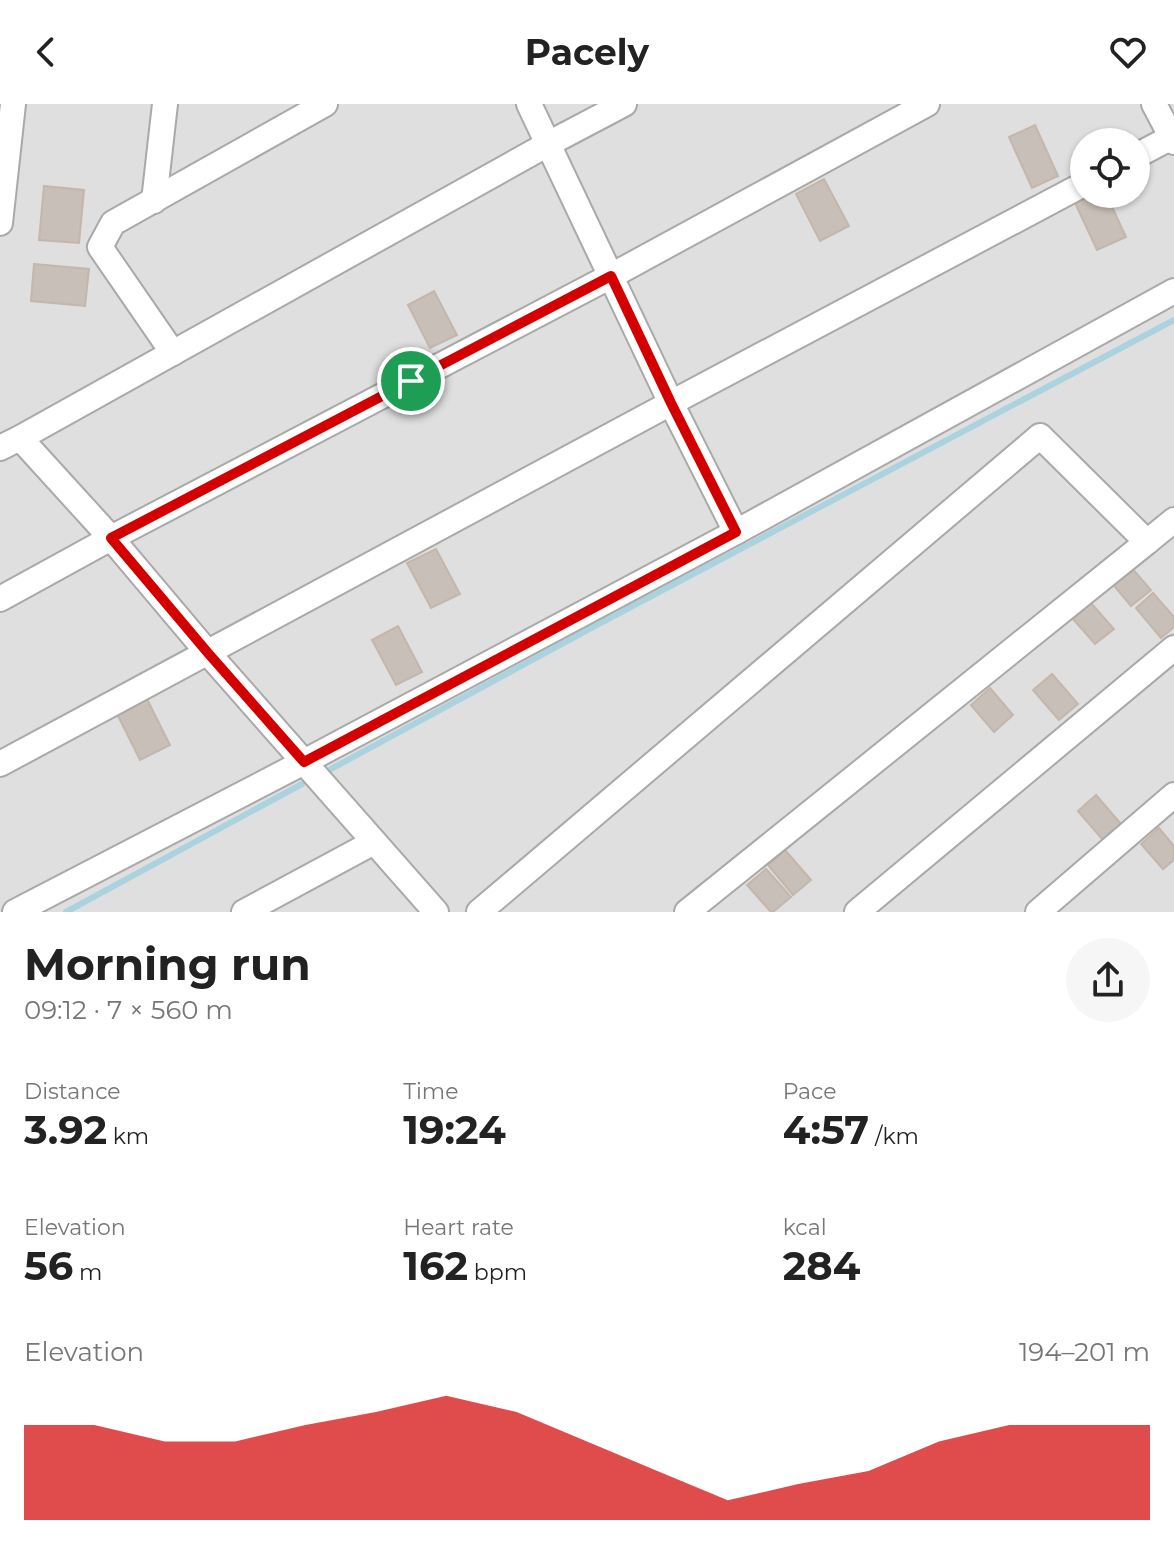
<!DOCTYPE html>
<meta charset="utf-8">
<style>
body{margin:0;font-family:Montserrat,sans-serif;background:#f6f6f6;color:#222;height:100vh;display:flex;flex-direction:column;font-size:30px;white-space:nowrap}
*{box-sizing:border-box;margin:0}
p{font-size:26px;color:#767676}
.icon{flex:none;width:44px;height:44px;fill:none;stroke:currentColor;stroke-width:2;stroke-linecap:round;stroke-linejoin:round}
.map{position:relative;height:808px;overflow:hidden}
.sheet{display:flex;flex-direction:column;background:#fff;flex:1}
.sheet>*{flex:none}
.tools{position:absolute;left:1070px;top:24px;display:grid;gap:16px}
.tools a{display:grid;place-items:center;width:80px;height:80px;border-radius:50%;background:#fff;box-shadow:0 2px 6px #0004;font-size:40px}
.pin{position:absolute;display:grid;place-items:center;width:68px;height:68px;color:#fff;margin:-34px;border:4px solid #fff;border-radius:50%;box-shadow:0 2px 8px #0007}
.round{display:grid;place-items:center;flex:none;width:84px;height:84px;border-radius:42px;background:#f6f6f6}
.overview{display:flex;align-items:center;justify-content:space-between;height:136px;padding:0 24px}
h1{font-size:44px;font-weight:700;line-height:60px}
.stats{display:grid;grid-template-columns:repeat(3,1fr);gap:12px;height:136px;padding:8px 24px}
.stats div{display:grid;align-content:center}
.stats b{font-size:40px;font-weight:700}
.stats small{font-size:22px;font-weight:400}
.stats p{font-size:22px}
.chart{height:224px;padding:16px 24px}
.chart p{display:flex;justify-content:space-between}
.chart svg{width:100%;height:144px;margin-top:8px;fill:#d40000;opacity:.7}
header{display:flex;justify-content:space-between;align-items:center;height:104px;padding:0 24px;background:#fff;font-size:36px;font-weight:700}
.map>svg:first-child{display:block}
.residential{fill:#e0dfdf;fill-rule:evenodd}
.lines{fill:none;stroke-linecap:round;stroke-linejoin:round}
.stream{stroke:#aad3df;stroke-width:6}
.building{fill:#c7bfb8;stroke:#c4b6ab;stroke-width:2}
.minor-casing{stroke:#a9a9a9;stroke-width:28}
.minor{stroke:#fff;stroke-width:24}
.route-casing{stroke:#fff;stroke-width:16}
.route{stroke:#d40000;stroke-width:10}
</style>
<header><svg class="icon" aria-label="back" viewBox="0 0 24 24"><path d="M15 5l-7 7 7 7"/></svg>Pacely<svg class="icon" aria-label="heart" viewBox="0 0 24 24"><path d="M12 20l-8-8c-3-5 5-10 8-4 3-6 11-1 8 4z"/></svg></header>
<div class="map">
<svg width="1174" height="808" viewBox="0 0 1174 808">
<rect width="100%" height="100%" fill="#f2efe9"/>
<path class="residential" d="M0 0H1174V808H0ZM1084 38H1136V90H1084Z"/>
<g class="lines">
<g class="stream">
<path d="M331 665 593 523 1174 216"/>
<path d="M66 808 302 680"/>
</g>
</g>
<g class="building">
<path d="M1035 21 1058 72 1032 84 1009 33Z"/>
<path d="M824 75 849 122 820 137 796 90Z"/>
<path d="M44 82 84 86 79 139 39 136Z"/>
<path d="M1095 90H1106L1126 133 1097 146 1075 99Z"/>
<path d="M34 160 89 165 85 202 31 197Z"/>
<path d="M434 187 457 231 430 244 408 201Z"/>
<path d="M436 445 460 490 431 504 407 459Z"/>
<path d="M1130 462 1151 486 1131 502 1111 478Z"/>
<path d="M1153 489 1174 513V523L1161 534 1136 504Z"/>
<path d="M1091 499 1114 525 1095 540 1073 515Z"/>
<path d="M398 522 422 568 396 581 372 536Z"/>
<path d="M1052 570 1078 600 1059 616 1033 586Z"/>
<path d="M990 584 1013 611 994 628 971 601Z"/>
<path d="M147 595 170 641 140 656 117 610Z"/>
<path d="M1096 691 1121 720 1103 736 1078 707Z"/>
<path d="M1159 724 1174 742V756L1163 765 1141 740Z"/>
<path d="M785 746 811 776 793 791 768 761Z"/>
<path d="M766 765 791 793 773 808H771L747 781Z"/>
</g>
<g class="lines">
<defs>
<g id="minor">
<path d="M529 0 671 299 736 428"/>
<path d="M1154 0 1174 38"/>
<path d="M1136 52 1172 33"/>
<path d="M154 97 165 0"/>
<path d="M0 119 13 0"/>
<path d="M173 249 100 143 113 119 325 0"/>
<path d="M20 334 548 40 624 0"/>
<path d="M0 344 20 334 111 434 208 549 436 808"/>
<path d="M1147 438 1174 416"/>
<path d="M0 495 111 434 611 172 927 0"/>
<path d="M0 660 671 299 1084 80"/>
<path d="M15 808 304 658 736 428 1174 187"/>
<path d="M244 808 374 738"/>
<path d="M479 808 1040 332 1147 438 687 808"/>
<path d="M857 808 1174 544"/>
<path d="M1038 808 1174 691"/>
</g>
</defs>
<use href="#minor" class="minor-casing"/>
<use href="#minor" class="minor"/>
</g>
<g class="lines">
<defs>
<path id="route" d="M611 172 671 299 736 428 304 658 208 549 111 434Z"/>
</defs>
<use href="#route" class="route-casing"/>
<use href="#route" class="route"/>
</g>
</svg>
<div class="tools">
<a><svg class="icon" aria-label="locate" viewBox="0 0 24 24"><circle cx="12" cy="12" r="6"/><path d="M12 2v4M12 18v4M2 12h4M18 12h4"/></svg></a>
</div>
<div class="pin" style="left:411px;top:277px;background:#1e9e55"><svg class="icon" aria-label="arrive" viewBox="0 0 24 24"><path d="M6 21V4h12l-3 4 3 4H6"/></svg></div>
</div>
<section class="sheet">
<div class="overview"><div><h1>Morning run</h1><p>09:12 · 7 × 560 m</p></div><a class="round"><svg class="icon" aria-label="share" viewBox="0 0 24 24"><path d="M12 15V3M7 8l5-5 5 5M5 13v7h14v-7"/></svg></a></div>
<div class="stats">
<div><p>Distance</p><b>3.92<small> km</small></b></div>
<div><p>Time</p><b>19:24</b></div>
<div><p>Pace</p><b>4:57<small> /km</small></b></div>
</div>
<div class="stats">
<div><p>Elevation</p><b>56<small> m</small></b></div>
<div><p>Heart rate</p><b>162<small> bpm</small></b></div>
<div><p>kcal</p><b>284</b></div>
</div>
<div class="chart"><p><span>Elevation</span>194–201 m</p>
<svg viewBox="0 0 160 44" preserveAspectRatio="none"><path d="M0 44V15L10 15L20 20L30 20L40 15L50 11L60 6L70 11L80 20L90 29L100 38L110 33L120 29L130 20L140 15L150 15L160 15V44z"/></svg>
</div>
</section>
